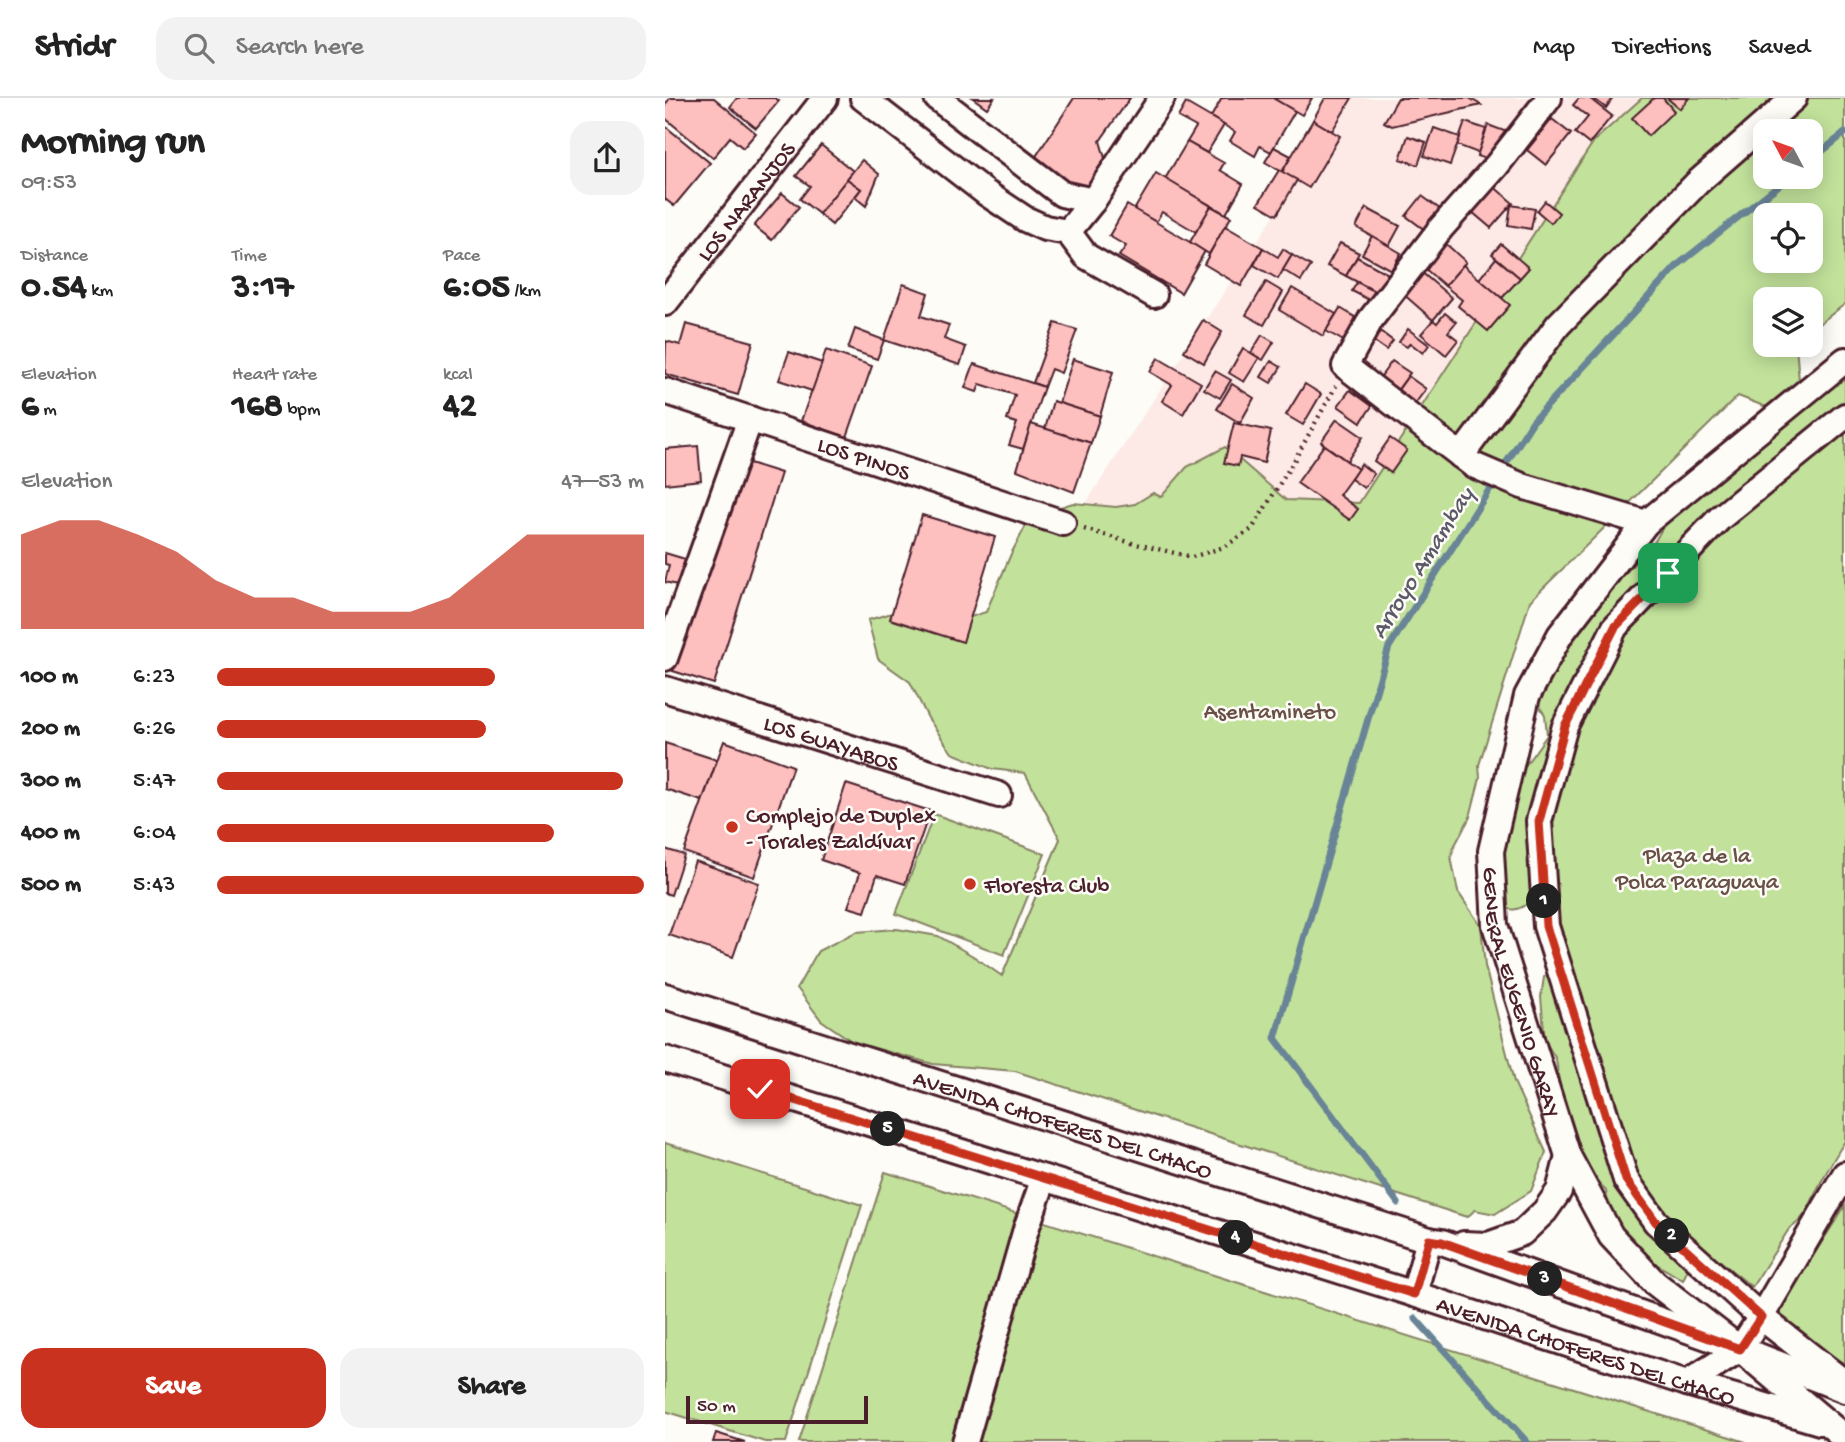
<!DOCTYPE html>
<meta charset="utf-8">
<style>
body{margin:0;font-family:"Gochi Hand",sans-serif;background:#f2f2f2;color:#222;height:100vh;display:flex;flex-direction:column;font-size:26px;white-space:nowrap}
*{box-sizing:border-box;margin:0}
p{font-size:23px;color:#767676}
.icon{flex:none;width:38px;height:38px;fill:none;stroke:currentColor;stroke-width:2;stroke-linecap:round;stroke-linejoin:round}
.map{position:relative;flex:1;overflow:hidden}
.drawer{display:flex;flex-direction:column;background:#fff;width:665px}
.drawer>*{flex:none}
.needle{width:46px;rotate:311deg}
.tools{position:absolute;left:1088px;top:21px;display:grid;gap:14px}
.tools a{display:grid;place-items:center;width:70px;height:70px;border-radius:14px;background:#fff;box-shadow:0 4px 18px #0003;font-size:35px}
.scale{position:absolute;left:21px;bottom:18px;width:182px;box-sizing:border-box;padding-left:7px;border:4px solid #4a1f2b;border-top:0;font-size:19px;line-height:24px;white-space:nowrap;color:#4a1f2b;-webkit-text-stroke:5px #fdfcf7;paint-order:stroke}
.pin{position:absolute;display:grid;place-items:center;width:60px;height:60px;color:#fff;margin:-30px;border-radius:14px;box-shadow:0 4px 10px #0006}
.km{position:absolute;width:35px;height:35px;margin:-18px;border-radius:50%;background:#222;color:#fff;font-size:19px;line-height:35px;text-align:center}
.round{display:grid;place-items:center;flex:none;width:74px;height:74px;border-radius:21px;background:#f2f2f2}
.summary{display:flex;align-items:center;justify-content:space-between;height:119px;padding:0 21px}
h1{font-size:38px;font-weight:700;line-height:52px}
.stats{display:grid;grid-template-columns:repeat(3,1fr);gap:10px;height:119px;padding:7px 21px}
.stats div{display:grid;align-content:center}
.stats b{font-size:35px;font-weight:700}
.stats small{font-size:19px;font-weight:400}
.stats p{font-size:19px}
.chart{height:196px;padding:14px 21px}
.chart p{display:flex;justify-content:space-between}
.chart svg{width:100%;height:126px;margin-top:7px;fill:#c8321e;opacity:.7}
.action{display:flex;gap:14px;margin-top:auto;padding:14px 21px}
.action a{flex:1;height:80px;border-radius:21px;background:#c8321e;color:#fff;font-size:28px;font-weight:700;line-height:80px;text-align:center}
.action a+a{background:#f2f2f2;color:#222}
ul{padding:0 21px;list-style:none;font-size:23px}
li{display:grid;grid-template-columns:112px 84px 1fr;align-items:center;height:52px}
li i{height:18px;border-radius:9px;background:#c8321e}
header{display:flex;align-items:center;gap:42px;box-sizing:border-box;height:98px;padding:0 35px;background:#fff;border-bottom:2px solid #e0e0e0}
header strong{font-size:33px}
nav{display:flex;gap:38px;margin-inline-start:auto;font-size:24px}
.search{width:490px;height:63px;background:#f2f2f2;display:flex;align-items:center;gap:18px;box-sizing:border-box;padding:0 24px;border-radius:21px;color:#767676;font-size:26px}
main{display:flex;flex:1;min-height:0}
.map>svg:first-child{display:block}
.built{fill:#fdeae6}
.green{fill:#c2e29b;stroke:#868063;stroke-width:2;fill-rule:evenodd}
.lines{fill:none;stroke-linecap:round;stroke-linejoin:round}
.stream{stroke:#698496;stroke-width:7}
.building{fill:#fdc0be;stroke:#4a1f2b;stroke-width:2}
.minor-casing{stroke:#4a1f2b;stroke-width:30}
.path{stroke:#4a1f2b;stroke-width:4.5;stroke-dasharray:2 5;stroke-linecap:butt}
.minor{stroke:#fdfcf7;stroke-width:24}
.route-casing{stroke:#fff;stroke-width:14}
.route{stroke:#c8321e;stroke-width:9}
.poi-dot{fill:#c8321e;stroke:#fdfcf7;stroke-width:2.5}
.labels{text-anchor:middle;stroke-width:5;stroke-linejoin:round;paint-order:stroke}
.street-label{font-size:23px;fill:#4a1f2b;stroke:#fdfcf7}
.park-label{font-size:23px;fill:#685047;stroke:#fdfcf7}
.poi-label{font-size:23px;fill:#4a1f2b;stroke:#fdfcf7;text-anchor:start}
.water-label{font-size:24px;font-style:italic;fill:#5c5a69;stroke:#fdfcf7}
</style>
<header>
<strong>Stridr</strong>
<div class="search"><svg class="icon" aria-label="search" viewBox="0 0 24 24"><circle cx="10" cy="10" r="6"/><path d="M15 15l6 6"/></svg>Search here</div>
<nav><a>Map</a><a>Directions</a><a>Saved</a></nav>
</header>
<main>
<section class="drawer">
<div class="summary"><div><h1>Morning run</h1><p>09:53</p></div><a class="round"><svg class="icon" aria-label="share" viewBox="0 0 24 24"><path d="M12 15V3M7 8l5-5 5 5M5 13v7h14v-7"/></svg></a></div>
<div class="stats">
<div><p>Distance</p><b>0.54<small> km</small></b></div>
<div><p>Time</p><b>3:17</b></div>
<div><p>Pace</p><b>6:05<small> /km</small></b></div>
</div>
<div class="stats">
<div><p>Elevation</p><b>6<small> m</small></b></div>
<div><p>Heart rate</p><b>168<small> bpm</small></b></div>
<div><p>kcal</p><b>42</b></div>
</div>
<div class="chart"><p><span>Elevation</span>47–53 m</p>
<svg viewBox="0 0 160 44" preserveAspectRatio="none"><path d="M0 44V11L10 6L20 6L30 11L40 17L50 27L60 33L70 33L80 38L90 38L100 38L110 33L120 22L130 11L140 11L150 11L160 11V44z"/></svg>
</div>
<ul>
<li><b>100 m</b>6:23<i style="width:65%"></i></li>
<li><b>200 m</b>6:26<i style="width:63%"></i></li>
<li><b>300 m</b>5:47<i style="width:95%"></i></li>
<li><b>400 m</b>6:04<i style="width:79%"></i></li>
<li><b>500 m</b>5:43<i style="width:100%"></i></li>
</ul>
<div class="action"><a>Save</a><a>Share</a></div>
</section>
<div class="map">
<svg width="1180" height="1344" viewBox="0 0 1180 1344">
<rect width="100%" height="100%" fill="#fdfcf7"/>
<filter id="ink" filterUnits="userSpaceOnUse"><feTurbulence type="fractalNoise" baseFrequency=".0143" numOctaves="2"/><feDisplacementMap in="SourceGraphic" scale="14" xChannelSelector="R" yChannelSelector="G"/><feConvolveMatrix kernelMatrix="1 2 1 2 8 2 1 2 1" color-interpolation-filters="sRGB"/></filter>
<g filter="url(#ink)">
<path class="built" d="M686 0H1057L651 489 419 408Z"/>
<g class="green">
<path d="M977 0H1180V206L1146 232V201H1101V247H1131L1134 283 1109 312 1073 298 865 503 814 667 815 680 805 719 789 749 786 759 793 794 816 828 820 868 849 984 881 1054 866 1093 830 1116 810 1112 802 1119 350 973 268 966 188 944 156 922 132 890 153 853 191 834 232 831 273 838 308 858 337 878 395 741 360 675 327 671 287 655 263 620 245 584 213 561 203 522 244 510 281 527 321 514 346 456 366 418 408 405 451 409 470 406 488 395 496 399 522 369 560 349 621 402 694 405 929 43ZM1101 33H1146V79H1101ZM1101 117H1146V163H1101Z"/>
<path d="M1180 252V1043C1171 1057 1163 1071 1155 1086 1145 1105 1143 1119 1124 1131L1087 1189 1034 1146 1018 1182 983 1161 953 1132 944 1113 941 1093 928 1078 918 1060 906 1022 897 1002 891 961 880 943 876 899 879 879 904 861 878 777 901 661 896 658 875 795C854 814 848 817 823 802L857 672 882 637 880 617 869 600 902 528 922 525 932 506 990 443 1002 422Z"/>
<path d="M269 716 380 756 339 857 231 816Z"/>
<path d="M0 1045 197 1107 121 1344H100L0 1313Z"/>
<path d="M220 1074 1081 1344H134Z"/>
<path d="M1180 1108V1266L1108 1220Z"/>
</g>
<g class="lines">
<g class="stream">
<path d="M1146 62 1180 35"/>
<path d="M733 1105 610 940 724 549 868 323 1014 166 1124 79"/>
<path d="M750 1220 862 1344"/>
</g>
</g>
<g class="building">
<path d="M5 0H49L91 35 78 50 65 39 48 60 0 20V7Z"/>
<path d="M72 0H110L114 3 91 30 65 9Z"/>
<path d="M308 0H329L322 10Z"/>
<path d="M409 0H465L435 43 442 67 425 91 411 92 368 63Z"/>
<path d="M557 0H608L630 13 606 54 595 48 590 58 565 43 570 34 546 19Z"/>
<path d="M608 0H647L637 17Z"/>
<path d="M660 0H687L667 33 648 22Z"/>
<path d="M733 0H804L816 7 727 28 719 24Z"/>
<path d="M914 0H924L947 18 924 46 910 35 923 19 908 7Z"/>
<path d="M928 0H948L941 10Z"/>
<path d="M989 0H998L1009 13 983 38 967 20Z"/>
<path d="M1002 0H1024L1015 11Z"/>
<path d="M521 5 559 27 542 55 522 44 531 29 513 19Z"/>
<path d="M887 21 906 36 881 67 862 52Z"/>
<path d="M648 22 675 38 644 90 617 74Z"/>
<path d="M800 24 821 31 813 55 792 47Z"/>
<path d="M823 27 842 34 831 64 812 58Z"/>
<path d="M0 28 45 65 9 108 0 101Z"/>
<path d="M769 30 795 39 785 67 759 58Z"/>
<path d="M743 38 761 44 753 67 735 61Z"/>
<path d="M522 44 559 65 555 72 578 86 561 116 500 81Z"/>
<path d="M156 47 188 73 154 116 135 101 145 88 131 78Z"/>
<path d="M609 49 626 58 617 74 600 64Z"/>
<path d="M197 62 214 76 201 108 190 99 196 91 182 81Z"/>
<path d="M614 72 632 82 612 117 593 106Z"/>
<path d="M491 75 546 108 531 134 497 114 491 124 469 112Z"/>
<path d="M182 81 196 91 167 127 154 116Z"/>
<path d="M827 87 848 105 826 130 806 113Z"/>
<path d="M117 95 134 109 107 142 89 128Z"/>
<path d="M757 98 776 112 760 132 741 118Z"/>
<path d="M880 103 894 115 886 125 872 113Z"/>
<path d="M462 107 540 153 516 195 454 158 461 148 444 138Z"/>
<path d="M846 107 870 111 866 131 843 127Z"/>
<path d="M546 108 566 119 544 156 525 144Z"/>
<path d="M701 110 735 128 724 148 691 129Z"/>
<path d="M560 128 598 150 576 188 539 166Z"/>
<path d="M707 138 736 155 726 172 697 156Z"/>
<path d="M779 144 801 164 780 188 758 169Z"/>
<path d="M675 145 694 155 681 178 662 168Z"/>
<path d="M836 146 864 170 855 180 827 156Z"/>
<path d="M598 150 613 159 618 151 627 157 613 181 589 167Z"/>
<path d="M627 157 646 168 636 183 618 172Z"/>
<path d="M692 159 727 178 717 197 681 178Z"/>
<path d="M831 160 855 180 837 200 814 181Z"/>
<path d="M798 167 845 207 823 233 793 208 797 202 780 188Z"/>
<path d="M755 173 787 200 768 222 737 195Z"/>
<path d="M601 184 618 194 599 227 581 217Z"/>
<path d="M692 184 711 194 706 203 687 193Z"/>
<path d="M238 186 263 195 256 218 284 227 279 241 301 249 295 267 219 242Z"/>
<path d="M627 190 671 216 658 238 614 212Z"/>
<path d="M675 210 695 222 682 245 661 233Z"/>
<path d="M780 215 791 224 783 234 793 242 781 257 756 236 768 222 772 225Z"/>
<path d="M538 222 557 234 539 265 519 253Z"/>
<path d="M390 225 412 232 396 275 386 271 379 289 368 285Z"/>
<path d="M21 226 88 244 73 297 0 276 1 243 15 247Z"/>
<path d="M711 230 728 243 721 252 704 240Z"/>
<path d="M190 231 219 242 212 261 183 251Z"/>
<path d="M743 231 764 247 758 255 745 245 742 249 734 244Z"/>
<path d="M597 237 609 244 598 262 586 255Z"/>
<path d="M578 250 594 260 579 284 564 275Z"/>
<path d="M161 252 207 268 182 339 136 323Z"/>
<path d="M124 254 157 265 147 293 114 282Z"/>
<path d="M493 260 536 285 518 316 497 303 507 287 485 274Z"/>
<path d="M408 261 448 274 435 318 394 305Z"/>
<path d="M606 263 616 269 606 285 596 279Z"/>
<path d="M727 263 745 275 731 294 714 281Z"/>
<path d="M309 266 379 289 358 351 344 347 352 325 342 322 350 297 315 286 312 294 300 290Z"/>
<path d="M550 273 566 282 555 300 539 291Z"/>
<path d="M743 278 761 291 746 311 728 299Z"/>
<path d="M567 286 589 300 575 325 552 311Z"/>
<path d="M640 286 656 296 638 327 621 317Z"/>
<path d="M685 292 707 308 696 324 673 308Z"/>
<path d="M388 303 435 318 426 345 380 331Z"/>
<path d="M672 321 698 339 682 363 656 344Z"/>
<path d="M569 325 606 333 599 365 575 359 573 368 559 365Z"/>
<path d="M366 326 426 345 409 394 352 372Z"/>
<path d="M725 340 742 352 726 375 709 363Z"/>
<path d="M659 347 693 371 674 397 693 411 685 422 632 385Z"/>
<path d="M33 348 36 382 0 386V351Z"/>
<path d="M75 362 116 375 49 586 8 573Z"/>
<path d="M696 366 709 376 699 390 686 381Z"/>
<path d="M257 417 330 439 298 544 225 521Z"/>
<path d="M0 455 20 461 12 487 0 484 4 467 0 466Z"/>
<path d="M59 643 128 668 89 779 19 754Z"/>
<path d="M0 645 52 662 37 703 0 691Z"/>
<path d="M181 686 265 713 240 786 212 777 200 814 183 809 195 775 156 762Z"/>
<path d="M0 751 19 757 6 797 0 795Z"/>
<path d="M30 763 94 785 68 859 4 837Z"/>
<path d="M51 1335 80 1344H48Z"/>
</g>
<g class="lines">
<defs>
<g id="minor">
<path d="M198 0 321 95 360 121 380 130 403 134 428 103 497 0"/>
<path d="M272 0 397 96 428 103"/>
<path d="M884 0 832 67 776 130 706 221 680 268 808 367 857 388 981 425"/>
<path d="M403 134 421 158 489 197"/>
<path id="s1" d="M0 205 160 0"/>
<path id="s2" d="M1180 262 981 425 895 537 862 598 826 753 830 827 903 1058 946 1138 990 1185 1075 1251 1180 1340"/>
<path id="s3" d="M0 293 398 425"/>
<path d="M796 358 893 227 1033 84 1129 0"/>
<path d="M0 560 85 321"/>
<path id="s4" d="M0 591 334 697"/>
<path id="s5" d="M0 898 764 1142 777 1144 1053 1243"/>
<path id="s6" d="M0 961 749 1196 1022 1285 1155 1324"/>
<path d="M799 1146 823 1147 857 1135 880 1113 894 1093 903 1058"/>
<path d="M749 1196 764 1142"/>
<path d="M1091 1257 1180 1292"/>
<path d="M1176 1282 1096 1219 991 1124 961 1082 881 828 874 723 900 628 950 529 1055 420 1180 318"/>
<path d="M1022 1285 1075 1251 1096 1219 1180 1076"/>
<path d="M300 1344 361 1131 379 1080"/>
</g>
</defs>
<use href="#minor" class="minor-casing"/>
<path class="path" d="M419 431 467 445 527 459 559 449 587 431 630 361 671 288"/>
<use href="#minor" class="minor"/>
</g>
</g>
<g class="lines" filter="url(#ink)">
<defs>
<path id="route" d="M95 991 749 1196 764 1142 777 1144 1075 1251 1096 1219 991 1124 961 1082 881 828 874 723 900 628 950 529 1003 475"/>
</defs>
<use href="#route" class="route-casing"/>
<use href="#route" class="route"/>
</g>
<g class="poi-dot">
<circle cx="67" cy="729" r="7"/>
<circle cx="305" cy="786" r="7"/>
</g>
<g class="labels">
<g class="street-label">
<text dy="8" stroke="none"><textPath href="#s1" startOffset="130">LOS NARANJOS</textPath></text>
<text dy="8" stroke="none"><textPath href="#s3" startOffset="210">LOS PINOS</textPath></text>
<text dy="8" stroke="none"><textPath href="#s4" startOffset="175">LOS GUAYABOS</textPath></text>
<text dy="8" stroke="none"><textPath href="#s2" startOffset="772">GENERAL EUGENIO GARAY</textPath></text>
<text dy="8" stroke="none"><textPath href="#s5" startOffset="418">AVENIDA CHOFERES DEL CHACO</textPath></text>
<text dy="8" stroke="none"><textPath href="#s6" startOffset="966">AVENIDA CHOFERES DEL CHACO</textPath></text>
</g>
<g class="park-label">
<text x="605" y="620">Asentamineto</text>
<text x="1032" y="764">Plaza de la<tspan x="1032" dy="26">Polca Paraguaya</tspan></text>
</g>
<g class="poi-label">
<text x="81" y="724">Complejo de Duplex<tspan x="81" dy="26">- Torales Zaldívar</tspan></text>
<text x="319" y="794">Floresta Club</text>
</g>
<g class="water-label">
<text transform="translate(756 464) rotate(-58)" y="8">Arroyo Amambay</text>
</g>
</g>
</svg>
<div class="tools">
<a><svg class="needle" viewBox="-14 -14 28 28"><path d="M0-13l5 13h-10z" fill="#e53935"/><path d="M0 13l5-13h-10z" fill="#767676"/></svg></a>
<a><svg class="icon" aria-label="locate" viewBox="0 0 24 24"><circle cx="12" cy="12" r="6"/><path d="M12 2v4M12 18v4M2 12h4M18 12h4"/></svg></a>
<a><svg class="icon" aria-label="layers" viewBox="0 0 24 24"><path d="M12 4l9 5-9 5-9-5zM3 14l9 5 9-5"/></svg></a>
</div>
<div class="scale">50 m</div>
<div class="pin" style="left:1003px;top:475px;background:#1e9e55"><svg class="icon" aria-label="arrive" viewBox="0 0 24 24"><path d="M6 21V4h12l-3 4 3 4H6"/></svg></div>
<div class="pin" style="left:95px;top:991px;background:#d93025"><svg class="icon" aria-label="check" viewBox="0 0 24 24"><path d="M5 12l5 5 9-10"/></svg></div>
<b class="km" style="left:879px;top:803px">1</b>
<b class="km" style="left:1007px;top:1138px">2</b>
<b class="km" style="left:880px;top:1181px">3</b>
<b class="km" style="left:571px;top:1140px">4</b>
<b class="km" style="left:223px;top:1031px">5</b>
</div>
</main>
